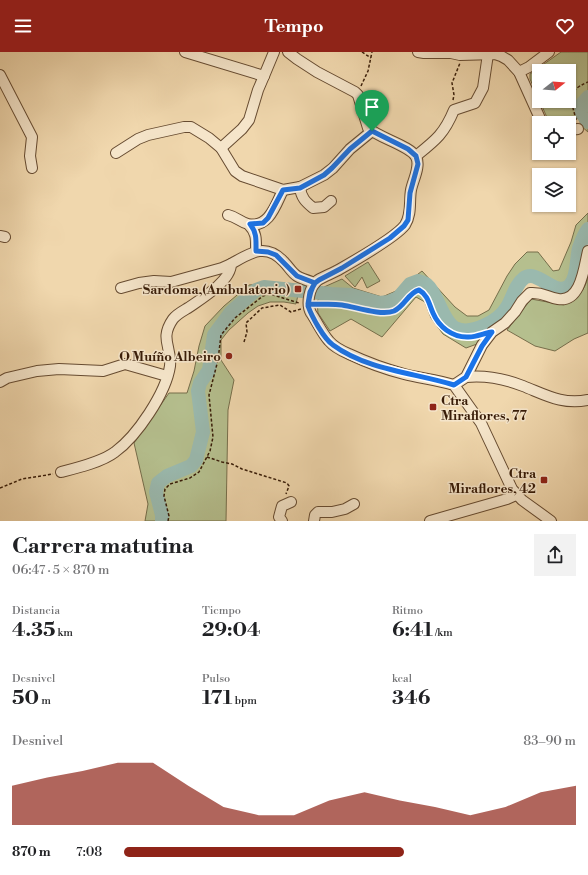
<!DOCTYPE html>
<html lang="es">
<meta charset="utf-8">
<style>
body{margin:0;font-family:"Libre Bodoni",serif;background:#f2f2f2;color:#202124;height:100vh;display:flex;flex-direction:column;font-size:15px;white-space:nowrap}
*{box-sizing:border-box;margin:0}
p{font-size:13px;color:#757577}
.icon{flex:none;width:22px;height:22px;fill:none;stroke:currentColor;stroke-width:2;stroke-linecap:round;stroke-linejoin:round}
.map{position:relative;height:469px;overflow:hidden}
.drawer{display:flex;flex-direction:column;background:#fff;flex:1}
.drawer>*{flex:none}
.needle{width:26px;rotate:73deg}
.fabs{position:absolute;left:532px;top:12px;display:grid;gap:8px}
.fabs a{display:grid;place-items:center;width:44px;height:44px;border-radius:0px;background:#fff;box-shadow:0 1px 3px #0004;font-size:20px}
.pin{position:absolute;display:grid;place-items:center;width:34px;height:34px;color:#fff;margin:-41px -17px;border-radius:50% 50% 50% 0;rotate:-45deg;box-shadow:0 0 4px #0007}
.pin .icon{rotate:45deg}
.round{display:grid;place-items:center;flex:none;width:42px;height:42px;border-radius:0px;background:#f2f2f2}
.overview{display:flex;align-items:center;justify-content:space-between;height:68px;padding:0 12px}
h1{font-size:22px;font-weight:800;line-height:30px}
.metrics{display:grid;grid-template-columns:repeat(3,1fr);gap:6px;height:68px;padding:4px 12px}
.metrics div{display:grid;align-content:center}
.metrics b{font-size:20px;font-weight:800}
.metrics small{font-size:11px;font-weight:400}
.metrics p{font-size:11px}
.chart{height:112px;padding:8px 12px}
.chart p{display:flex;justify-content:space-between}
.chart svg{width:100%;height:72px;margin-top:4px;fill:#8f2418;opacity:.7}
ul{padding:0 12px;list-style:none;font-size:13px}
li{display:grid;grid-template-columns:64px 48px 1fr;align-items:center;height:30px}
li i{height:10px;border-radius:5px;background:#8f2418}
header{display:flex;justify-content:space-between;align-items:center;height:52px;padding:0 12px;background:#8f2418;color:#fff;font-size:18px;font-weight:800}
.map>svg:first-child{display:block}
.green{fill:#b5bf8e;stroke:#766e4b;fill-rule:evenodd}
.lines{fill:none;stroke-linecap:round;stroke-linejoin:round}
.river{stroke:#9ab9ae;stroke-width:14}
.minor-casing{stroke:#664b31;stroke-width:12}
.path{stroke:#381c08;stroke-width:1.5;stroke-dasharray:3 2;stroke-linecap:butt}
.minor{stroke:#f5e5ca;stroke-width:10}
.route-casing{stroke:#fff;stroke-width:8}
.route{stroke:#1a73e8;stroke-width:5}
.poi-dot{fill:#8f2418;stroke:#f5e5ca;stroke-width:1.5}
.labels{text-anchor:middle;stroke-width:3;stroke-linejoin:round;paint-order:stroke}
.poi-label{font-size:13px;font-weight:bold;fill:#381c08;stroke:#f5e5ca;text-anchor:end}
</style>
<header><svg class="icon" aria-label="menu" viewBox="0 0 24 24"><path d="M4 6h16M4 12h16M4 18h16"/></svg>Tempo<svg class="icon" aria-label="heart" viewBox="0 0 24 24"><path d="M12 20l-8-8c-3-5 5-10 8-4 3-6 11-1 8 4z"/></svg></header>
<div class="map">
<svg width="588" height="469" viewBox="0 0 588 469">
<rect width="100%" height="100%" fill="#f0d7ad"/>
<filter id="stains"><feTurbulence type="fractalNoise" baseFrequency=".005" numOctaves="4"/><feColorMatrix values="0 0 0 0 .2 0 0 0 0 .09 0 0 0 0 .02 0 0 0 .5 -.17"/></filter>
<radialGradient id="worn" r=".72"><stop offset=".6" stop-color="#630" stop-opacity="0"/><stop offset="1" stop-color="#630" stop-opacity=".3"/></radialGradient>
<g class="green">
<path d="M561 0H588V80L581 74 579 66C569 69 558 74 549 70L530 27V22ZM539 19H569V49H539Z"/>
<path d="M588 161V188L586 192 581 215 572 235 564 240 547 236 533 227 524 231 504 268 477 292 466 296 443 282 431 266 425 250 416 245 382 285 351 267 330 279 318 261 317 250 324 235 342 227 353 236 382 245 396 239 422 219 455 255 467 264H478L489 258 507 224 515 212 527 200H538L553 219 559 218 571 190 576 173Z"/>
<path d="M368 210 380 229 367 236 362 225 355 235 345 224Z"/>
<path d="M588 223V281L574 287 555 299 535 294 507 278 531 247 564 253C577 245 586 239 588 223Z"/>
<path d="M276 231 300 234 296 252 284 250H270L258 254 248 261 229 278 221 288V308L234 328 228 358 226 469H145L148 452 134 391 169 341H187L194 319 199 294 205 274 224 254 249 233Z"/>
</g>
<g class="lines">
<g class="river">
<path d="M588 45 581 53 582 61 588 70"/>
<path d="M162 469V463L156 440 158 431 167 424 191 414 196 408 203 380 198 339 200 331 209 318 214 283 231 260 256 238 264 235 331 242 351 243 379 251 389 250 398 246 410 232 418 229C421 230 425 231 427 233 438 242 442 269 455 276 471 284 499 269 507 255 513 245 515 233 524 226 537 216 555 246 569 234 578 226 576 208 579 196 581 190 584 182 588 177"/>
</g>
<defs>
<g id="minor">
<path d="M185 0 264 24 274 0"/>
<path d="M288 0 297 7 317 20 355 40 358 43 368 76C379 86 411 94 416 105 421 114 413 128 411 138 409 149 412 162 405 173 396 185 354 209 340 217 333 221 325 224 318 228 309 235 306 252 311 261 317 270 322 281 329 289 334 295 342 299 349 302 366 310 385 317 404 322 420 326 437 328 454 333L481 371 512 437 522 448 551 469"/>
<path d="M418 0 424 1H451L460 3 495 2 501 4 508 8 519 20 542 71"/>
<path d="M519 20 529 15 549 0"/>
<path d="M0 23 32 85 30 104 32 116"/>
<path d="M569 78 578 77"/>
<path d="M221 96 242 77 249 68 258 38 264 24"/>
<path d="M116 101 138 87 148 83 184 75H191L209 86 221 96 235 119 242 124 283 138 300 135 324 123 333 116 350 97 372 79"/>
<path d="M416 104C436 88 444 82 454 58L475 51 483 36 488 2"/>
<path d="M300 135C301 146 306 150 313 156L324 155 331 149"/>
<path d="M228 163C237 165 240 170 248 172 269 177 276 152 283 138"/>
<path d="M249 173C257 181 256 188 256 199"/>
<path d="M0 184 5 185"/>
<path d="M121 236 139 231 154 229 171 230 222 216 231 212"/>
<path d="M466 325C485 323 505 327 523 334 546 343 562 353 588 348"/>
<path d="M0 330 7 326 37 319 59 317 103 319 125 312 167 324"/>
<path d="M454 333 466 325 482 293 492 280 505 271 515 260 522 249 530 241C544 240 546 245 558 247 581 251 584 215 588 199"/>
<path d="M61 420C77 416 102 410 115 400 137 384 166 341 170 314 172 295 159 287 173 267 177 262 183 259 188 256 201 247 231 229 231 212 250 201 266 190 284 210 289 215 292 221 297 224 302 227 309 229 315 231"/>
<path d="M282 469 279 465 282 454 291 450"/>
<path d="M314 469 315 463 318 460H332L345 457 354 452"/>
<path d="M430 469 507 447 516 443"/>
</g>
</defs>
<use href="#minor" class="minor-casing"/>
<g class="path">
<path d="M362 0 371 6"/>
<path d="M361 34 368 19 372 0"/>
<path d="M453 48 454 43 452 31 460 11"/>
<path d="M576 68C572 49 564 40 588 30"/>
<path d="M317 252C325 252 334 252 342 253 356 255 381 264 394 259 405 254 408 241 419 237 430 243 429 253 434 263 444 282 459 289 478 283"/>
<path d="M244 290 247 280 246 271 262 256 280 253 291 260 301 257"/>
<path d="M207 405 222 410 232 412 242 417 287 431 289 434 286 442"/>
<path d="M0 436 22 427 53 422"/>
<path d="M168 469 169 464 164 444 165 437 170 432 190 426 199 420 210 399 213 385 209 343 218 308 221 283 235 266 263 244 270 242 299 251"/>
</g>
<use href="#minor" class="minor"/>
</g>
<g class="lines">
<defs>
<path id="route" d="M372 79 408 97 416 104 418 112 410 141 408 168 404 174 390 186 342 216 319 228 315 231 310 240 308 252C320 252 331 252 342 253 356 255 381 264 394 259 405 254 408 241 419 238 428 243 429 252 433 261 439 275 452 285 467 285 475 286 484 281 492 280L482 294 466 325 454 333C415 321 367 318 333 293 324 287 312 265 308 254 309 246 310 238 315 231L297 224 276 203 268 200 256 199C256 188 257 181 250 172L263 171 268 166 283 138 300 136 324 123 332 116 350 97 372 79"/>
</defs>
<use href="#route" class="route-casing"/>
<use href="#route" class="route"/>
</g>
<g class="poi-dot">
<rect x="294" y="233" width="8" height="8" rx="2"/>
<circle cx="229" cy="304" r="4"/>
<rect x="429" y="351" width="8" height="8" rx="2"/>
<rect x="540" y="424" width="8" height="8" rx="2"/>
</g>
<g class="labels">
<g class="poi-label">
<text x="290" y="242">Sardoma,(Ambulatorio)</text>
<text x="221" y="309">O Muíño Albeiro</text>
<text x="441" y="353" text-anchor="start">Ctra<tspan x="441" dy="15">Miraflores, 77</tspan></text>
<text x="536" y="426">Ctra<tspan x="536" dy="15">Miraflores, 42</tspan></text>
</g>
</g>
<rect width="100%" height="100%" filter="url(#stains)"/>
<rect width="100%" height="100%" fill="url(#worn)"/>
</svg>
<div class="fabs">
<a><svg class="needle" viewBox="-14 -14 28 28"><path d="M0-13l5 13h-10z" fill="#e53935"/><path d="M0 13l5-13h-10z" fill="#757577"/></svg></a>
<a><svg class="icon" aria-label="locate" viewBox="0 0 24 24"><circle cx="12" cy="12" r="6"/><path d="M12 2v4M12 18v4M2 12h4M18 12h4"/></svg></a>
<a><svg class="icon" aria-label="layers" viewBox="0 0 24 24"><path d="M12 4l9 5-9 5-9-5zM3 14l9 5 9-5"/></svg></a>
</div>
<div class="pin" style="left:372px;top:79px;background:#1e9e55"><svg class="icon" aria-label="arrive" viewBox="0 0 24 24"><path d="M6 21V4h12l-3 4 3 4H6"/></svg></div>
</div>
<section class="drawer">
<div class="overview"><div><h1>Carrera matutina</h1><p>06:47 · 5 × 870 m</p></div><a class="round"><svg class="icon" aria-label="share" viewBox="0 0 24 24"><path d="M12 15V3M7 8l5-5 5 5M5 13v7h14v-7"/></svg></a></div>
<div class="metrics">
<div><p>Distancia</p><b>4.35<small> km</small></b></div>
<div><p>Tiempo</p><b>29:04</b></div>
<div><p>Ritmo</p><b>6:41<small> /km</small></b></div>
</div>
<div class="metrics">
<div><p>Desnivel</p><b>50<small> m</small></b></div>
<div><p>Pulso</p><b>171<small> bpm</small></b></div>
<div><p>kcal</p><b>346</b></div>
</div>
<div class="chart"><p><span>Desnivel</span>83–90 m</p>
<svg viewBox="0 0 160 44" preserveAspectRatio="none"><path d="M0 44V20L10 15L20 11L30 6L40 6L50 20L60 33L70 38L80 38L90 29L100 24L110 29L120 33L130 38L140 33L150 24L160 20V44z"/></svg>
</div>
<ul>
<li><b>870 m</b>7:08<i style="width:62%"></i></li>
</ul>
</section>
